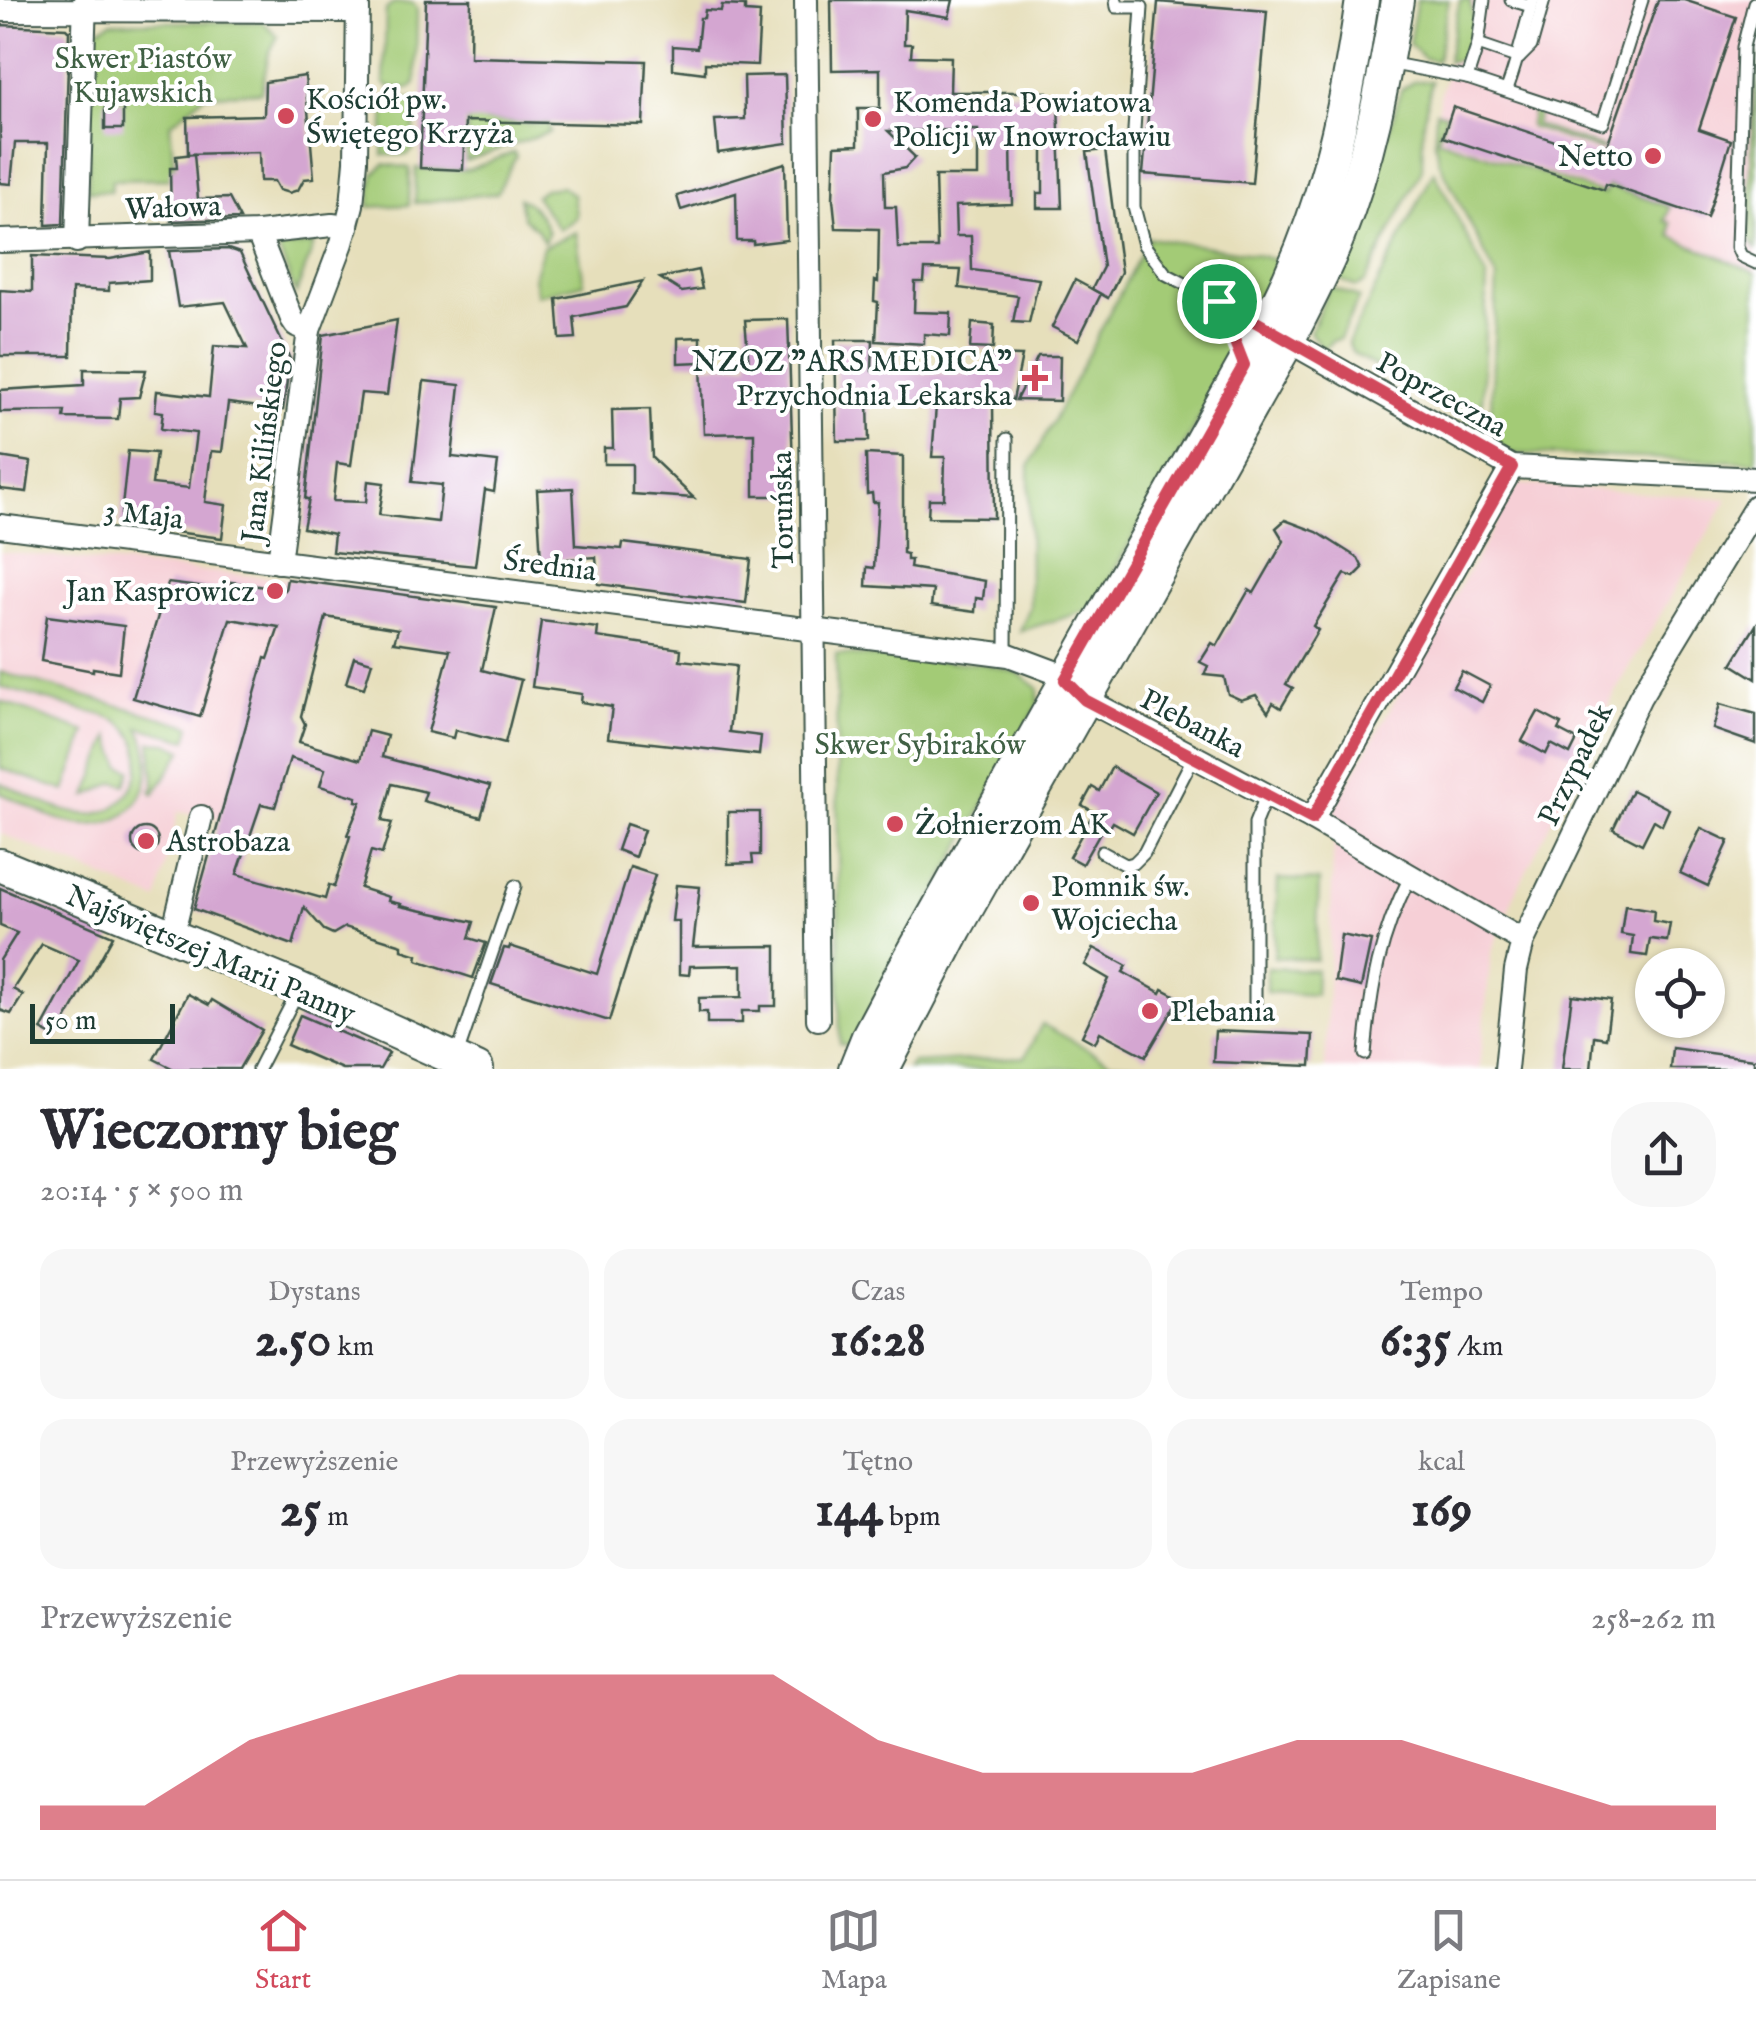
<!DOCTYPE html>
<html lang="pl">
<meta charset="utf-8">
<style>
body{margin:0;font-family:"IM FELL English",serif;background:#f7f7f7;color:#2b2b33;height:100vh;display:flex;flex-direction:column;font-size:38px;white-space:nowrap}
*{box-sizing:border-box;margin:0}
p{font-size:32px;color:#7c7c81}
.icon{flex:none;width:55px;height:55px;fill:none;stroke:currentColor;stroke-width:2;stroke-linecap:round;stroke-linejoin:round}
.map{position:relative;height:1069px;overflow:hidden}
.drawer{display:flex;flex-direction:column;background:#fff;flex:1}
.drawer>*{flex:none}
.fabs{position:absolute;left:1635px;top:948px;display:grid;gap:20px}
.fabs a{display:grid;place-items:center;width:90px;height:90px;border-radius:50%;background:#fff;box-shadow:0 2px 8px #0004;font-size:50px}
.scale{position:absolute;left:30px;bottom:25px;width:145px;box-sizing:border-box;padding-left:10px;border:5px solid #1f3d34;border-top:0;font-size:28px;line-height:35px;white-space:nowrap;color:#1f3d34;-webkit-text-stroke:8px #fff;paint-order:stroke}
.pin{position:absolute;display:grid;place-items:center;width:85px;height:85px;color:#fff;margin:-42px;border:5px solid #fff;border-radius:50%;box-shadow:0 2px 10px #0007}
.round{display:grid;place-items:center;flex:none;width:105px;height:105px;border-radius:40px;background:#f7f7f7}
.headline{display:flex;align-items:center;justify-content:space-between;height:170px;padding:0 40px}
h1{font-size:55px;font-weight:800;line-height:75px}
.stats{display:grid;grid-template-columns:repeat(3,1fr);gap:15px;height:170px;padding:10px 40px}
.stats div{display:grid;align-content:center;border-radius:25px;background:#f7f7f7;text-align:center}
.stats b{font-size:50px;font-weight:800}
.stats small{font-size:28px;font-weight:400}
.stats p{font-size:28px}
.chart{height:280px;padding:20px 40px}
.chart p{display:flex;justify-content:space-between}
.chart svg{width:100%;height:180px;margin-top:10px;fill:#d1495b;opacity:.7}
.tabs{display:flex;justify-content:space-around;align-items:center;height:140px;border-top:2px solid #e1e1e2;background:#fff;font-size:28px;color:#7c7c81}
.tabs a{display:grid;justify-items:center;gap:5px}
.tabs .active{color:#d1495b}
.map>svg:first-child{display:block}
.built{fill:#f6cfd6}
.green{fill:#a3cb76;stroke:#618455;stroke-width:2.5}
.building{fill:#d4a6d1;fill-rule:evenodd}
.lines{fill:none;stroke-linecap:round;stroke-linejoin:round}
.lane-casing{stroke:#3d5548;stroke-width:15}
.street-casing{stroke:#3d5548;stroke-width:26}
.secondary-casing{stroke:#3d5548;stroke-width:36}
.lane{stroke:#fff;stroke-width:11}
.street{stroke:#fff;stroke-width:22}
.secondary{stroke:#fff;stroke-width:32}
.route-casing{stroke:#fff;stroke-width:20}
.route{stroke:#d1495b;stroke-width:12}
.poi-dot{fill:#d1495b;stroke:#fff;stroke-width:4}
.labels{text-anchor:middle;stroke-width:8;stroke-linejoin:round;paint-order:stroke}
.park-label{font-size:30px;fill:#406044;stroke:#fff}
.poi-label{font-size:30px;fill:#1f3d34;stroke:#fff;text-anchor:start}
.street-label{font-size:30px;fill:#1f3d34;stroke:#fff}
</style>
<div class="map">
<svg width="1756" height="1069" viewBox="0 0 1756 1069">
<rect width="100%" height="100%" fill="#fff"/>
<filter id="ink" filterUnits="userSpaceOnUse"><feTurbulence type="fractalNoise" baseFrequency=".01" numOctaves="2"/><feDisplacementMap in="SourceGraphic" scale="20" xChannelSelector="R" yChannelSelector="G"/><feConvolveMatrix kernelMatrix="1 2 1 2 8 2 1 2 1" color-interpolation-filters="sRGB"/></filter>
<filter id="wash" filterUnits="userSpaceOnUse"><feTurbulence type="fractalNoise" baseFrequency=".0048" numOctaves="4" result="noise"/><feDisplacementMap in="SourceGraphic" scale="40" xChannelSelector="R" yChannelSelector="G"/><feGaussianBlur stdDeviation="2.25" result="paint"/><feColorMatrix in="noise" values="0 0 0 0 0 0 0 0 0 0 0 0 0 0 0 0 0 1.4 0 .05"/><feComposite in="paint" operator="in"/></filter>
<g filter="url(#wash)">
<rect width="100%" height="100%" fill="#e6dfbb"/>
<g class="built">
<path d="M1467 0H1756V273L1435 142 1439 98Z"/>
<path d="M1518 484 1728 499 1617 689 1514 896 1491 954 1480 1069H1325L1335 806Z"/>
<path d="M0 552 287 579 279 627 269 659H265L219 818 178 812 157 900 0 833Z"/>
</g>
<g class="green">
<path d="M1417 0H1449L1437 61 1424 58 1409 44Z"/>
<path d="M1460 0H1470L1475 27 1463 59 1447 62Z"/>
<path d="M393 3H413L417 8 416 84 411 88 389 87 384 83 386 10Z"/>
<path d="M112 22H263L278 36 269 53 261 92 205 95 170 124 175 179 112 180 111 191H88L91 33Z"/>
<path d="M1754 53H1756V251L1749 238Z"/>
<path d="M1414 81H1432L1423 121 1422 169 1365 282 1356 287 1335 277 1375 179 1401 90Z"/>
<path d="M385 98 411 99 415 102 413 150 407 155H383Z"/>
<path d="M468 100 484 121 548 124 550 132 466 161Z"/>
<path d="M1533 109 1539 112 1535 125 1603 148 1602 151 1529 127Z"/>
<path d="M1436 111 1446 114 1438 139 1604 194 1608 186 1670 207 1665 221 1671 223V236L1756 273V462L1498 453 1489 449 1497 278 1439 161 1435 142Z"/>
<path d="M514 152 516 156 497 193 415 203 416 168 468 170Z"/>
<path d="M384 164 410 168 409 205 369 207 374 174Z"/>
<path d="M1434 171 1487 277 1481 430 1353 353 1348 343Z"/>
<path d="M562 187 573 194C574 218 585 215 559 229L535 196 544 189Z"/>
<path d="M519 198C535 206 543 217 548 233L544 242 537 229 523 218Z"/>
<path d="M576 232 584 283 537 295 534 277 543 247Z"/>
<path d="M1149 238C1195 246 1241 249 1286 263L1093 609 1020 631 1030 607 1029 467Z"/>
<path d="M314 244 296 294 278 248Z"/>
<path d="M1330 287 1359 298 1340 339 1332 341 1323 350 1310 332Z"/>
<path d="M836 654 984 664 1018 673 1038 688V705L852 1046 840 1044Z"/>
<path d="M0 672 191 726 187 740 139 727C161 769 145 824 89 825 60 826 27 804 0 793V783C27 794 64 817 94 814 138 809 157 746 118 721 108 715 93 713 81 710 54 702 27 694 0 687Z"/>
<path d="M0 701 86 732 65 791 0 768Z"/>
<path d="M110 736 121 766 131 770 126 785 116 782 87 796Z"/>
<path d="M151 742 168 743 183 750 154 794 151 791 154 787Z"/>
<path d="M1278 879 1319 881 1316 960 1274 957Z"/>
<path d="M1267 968 1316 970 1315 995 1266 992Z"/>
<path d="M1042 1024 1111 1062 1197 1069H907L912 1063 1025 1057Z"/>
</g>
<g id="blocks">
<g class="building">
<path d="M426 0H471L470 57 646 61 643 125 465 121 463 170 420 168Z"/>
<path d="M831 0H953L949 17 905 10 904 44H912L911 56 951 57 950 92H1047V104L1058 103 1062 208H1037V193H1043V139H1011L1012 204 955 206 956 236H971L972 270 1039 279 1029 323 1013 322 1018 296 959 288 961 270 925 269 924 282H915L914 312 951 313 950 336 924 334V344L876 341 878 302 874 301 875 281 878 282 879 229 836 228 833 199 835 146 858 145V108H880V69L832 70ZM978 130V176H935L937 248H898L896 207H885L884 172 905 168 915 157 888 131Z"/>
<path d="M1658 0H1684L1736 17 1699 129 1731 140 1707 218 1606 184 1604 190 1443 137 1453 107 1603 157Z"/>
<path d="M1158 2 1267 11 1252 183 1143 174Z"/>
<path d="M722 5 745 6V12L760 13 757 65 705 63V73L673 69V46L697 48 700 18H704L705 10 721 11Z"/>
<path d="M0 25 66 28 69 31 63 224 46 225 48 143H15L11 184 0 183Z"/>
<path d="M785 75 787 143 718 153 715 120 745 119 744 76Z"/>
<path d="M305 76 314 178 304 179 298 190 289 193 279 190 274 181H260L259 152 188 154 187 117 264 115 265 82Z"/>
<rect x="105" y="101" width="18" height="28"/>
<path d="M1105 150 1121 272 1108 298 1092 289 1103 267 1087 152Z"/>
<path d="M194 154 198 199 229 198 240 219 171 221 170 168H177L176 156Z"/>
<path d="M785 163 787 240 753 244V241H737L736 193 681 210 677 196Z"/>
<path d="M228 249 240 253 290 359 283 410 228 403 222 452 211 451 205 502 226 505 222 538 120 525 128 451 156 453 152 484 189 488 196 433 161 429 163 412 155 411 157 391 209 397 214 346 247 348 225 302 178 307 169 251Z"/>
<path d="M150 252V280L109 283V291L72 289 71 356H0V290L32 292V256L110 259Z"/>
<path d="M698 270 702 289 682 292 660 278Z"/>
<path d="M1075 280 1101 294 1078 340 1052 327Z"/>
<path d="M643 281 626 307 574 317 576 338 560 339 557 299Z"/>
<path d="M788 319 794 496H754V433L704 434 701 365 749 364 745 320Z"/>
<path d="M397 320 387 395 361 393 351 465 337 463 333 501 366 502 368 481 384 483 379 515 438 522 442 485 412 482 424 381 460 385 452 457 498 462 494 492 485 490 475 566 332 552 334 534 303 528 309 499H305L323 335Z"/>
<path d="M972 323 994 325 993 349 970 348Z"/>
<path d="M701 337V362L678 363V338Z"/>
<path d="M835 340H873L872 371 967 374V371H990L991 355 1022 356 1013 400H993L994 518 928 517 929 499H944L945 457H932L936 406 868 400 869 441H837Z"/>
<path d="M1038 356H1060L1059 401 1016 400Z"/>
<path d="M84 369 146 370 139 397 120 398 118 419 64 418 65 411 0 412V390L84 385Z"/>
<path d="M650 409 652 458 694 498 632 494V464H604V448H613L612 410Z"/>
<path d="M866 454 903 456V553L907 554V560H911L910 568 985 581 983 599 976 598 975 612 931 606 933 590 866 586 867 567 874 568 878 502H873L872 493 867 494Z"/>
<path d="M0 457 31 462 27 492 0 489Z"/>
<path d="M573 488 576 545 622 549 623 543 751 559 746 603 598 584 596 557 541 561 537 490Z"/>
<path d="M1285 520 1317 532 1358 558 1363 568 1354 577 1345 574 1313 626 1318 630 1286 684 1293 688 1281 708 1273 703 1268 712 1256 695 1241 700 1228 694 1224 677 1204 675 1208 666 1200 662 1212 643 1217 646 1249 590 1254 593 1284 541 1276 528Z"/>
<path d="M287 579 496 607 482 670 521 680 505 743 455 730 453 738 428 732 450 650 394 642 398 629 326 617 301 716 305 724 299 742 360 760 368 731 387 736 382 757 490 786 481 817 423 801 426 792 392 784 382 821 392 823 382 854 371 851 360 888 389 897 388 901 401 904 400 906 474 922 469 938 486 943 473 978 417 960 418 955 402 950V945L345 927 333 934 324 930 304 907 293 945 194 909 265 658 268 659 279 627 230 619 200 717 133 698 168 583 231 591V582L285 590ZM290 758 325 769 320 786 357 797 356 801 361 802 347 835 350 836 334 887 329 885 325 899 237 874 261 804 275 807Z"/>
<path d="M47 616 124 626 119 672 93 668V671L41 661Z"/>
<path d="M541 621 598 628 597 637 681 649 680 660 736 666 729 732 761 736 759 755 608 738 612 707 581 702 582 694 532 687Z"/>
<path d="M1756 625V679L1732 664Z"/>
<path d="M354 657 372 662 364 688 346 683Z"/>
<path d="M1462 671 1490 686 1482 702 1453 687Z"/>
<path d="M1720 704 1756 714V744L1713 729Z"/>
<path d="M1538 712 1561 724 1558 730 1577 740 1570 754 1551 744 1546 754 1522 741Z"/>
<path d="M1112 767 1156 792 1133 833 1113 822 1107 832 1102 829 1082 864 1069 857 1094 812 1082 805 1092 787 1099 791Z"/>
<path d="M1632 790 1669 809 1662 825 1654 820 1642 844 1613 829Z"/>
<path d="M728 812H760V855H752L753 863 728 864Z"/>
<path d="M626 824 644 830 635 857 617 850Z"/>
<circle cx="145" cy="841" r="13"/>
<path d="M1701 828 1729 841 1708 886 1680 873Z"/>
<path d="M630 867 655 875 609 1021 491 984 504 948 509 949 510 946 597 974Z"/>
<path d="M676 885 700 887 693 947 776 946V1006H760V1011H742V1023H707V1012H699V998L742 997V965L690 966 689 975 679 974V921H672Z"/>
<path d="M0 888 113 936 56 1038 41 1030 79 960 42 944 13 989 23 995 11 1014 0 1010V960L17 933 0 926Z"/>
<path d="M1625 905 1654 910 1653 921 1670 924 1667 941 1650 939 1647 956 1631 954 1633 936 1621 934Z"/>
<path d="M1341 935 1371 941 1361 987 1335 981Z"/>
<path d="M1094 948 1127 966 1123 972 1161 993 1163 989 1180 998 1146 1056 1100 1032 1095 1043 1082 1036 1109 979 1085 965Z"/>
<path d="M188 994 209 1005 212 1000 262 1030 239 1069H174L154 1059Z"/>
<path d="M1572 995 1611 1000 1606 1038 1594 1036 1591 1069H1562Z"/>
<path d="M300 1015 344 1034 389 1053 380 1069H342L328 1063 287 1045Z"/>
<path d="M1215 1031 1313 1035 1311 1066 1213 1062Z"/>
<path d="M1672 1048 1754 1059V1069H1670Z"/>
</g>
</g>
</g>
<g filter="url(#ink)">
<use href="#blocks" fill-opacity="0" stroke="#3d5548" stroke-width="2.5"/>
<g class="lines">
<defs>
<g id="lane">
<path d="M1116 0 1117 7H1142L1134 130V207L1144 245 1166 274 1263 325"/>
<path d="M1511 0 1531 6"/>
<path d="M1754 3 1743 47 1737 247 1741 256 1756 263"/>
<path d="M1478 44 1519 58"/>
<path d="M1519 58 1531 46 1544 0"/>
<path d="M1388 63 1467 78 1603 123 1642 0"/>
<path d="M1467 78 1478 44 1484 0"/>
<path d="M1507 89C1518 60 1524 30 1533 0"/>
<path d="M1219 301 1241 358"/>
<path d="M1006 655 1007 439"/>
<path d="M1102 852 1126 865 1134 863 1144 853 1193 758"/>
<path d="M1255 1005V823L1266 796"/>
<path d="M1365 1054C1371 986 1379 938 1410 877"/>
<path d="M457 1055 515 886"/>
<path d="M258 1069 297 993"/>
</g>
<g id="street">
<path d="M806 0 818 1019"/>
<path d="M0 10 358 11"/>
<path d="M258 233 292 319 296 325 309 330"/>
<path d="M0 241 258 233 332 225 347 227"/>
<path d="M77 241 85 0"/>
<path d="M1288 341 1512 467 1756 479"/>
<path d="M0 526 1009 655 1057 673 1085 699 1312 819 1523 941"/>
<path d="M279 562 309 330 342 243 352 205 356 161 358 0"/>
<path d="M1312 819 1512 467"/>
<path d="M172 937 201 817"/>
<path d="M1506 1069 1516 970 1523 941 1640 697 1756 506"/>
</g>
<g id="secondary">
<path d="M0 865 293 986 477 1069"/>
<path d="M855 1069 869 1034 902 972 1265 327C1323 219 1345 120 1362 0"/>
<path d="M883 1069 956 928 1288 341C1305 307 1324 273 1338 237 1369 160 1384 81 1397 0"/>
</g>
</defs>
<use href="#lane" class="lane-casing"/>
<use href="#street" class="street-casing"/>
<use href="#secondary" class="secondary-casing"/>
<use href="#lane" class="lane"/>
<use href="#street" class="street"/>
<use href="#secondary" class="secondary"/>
</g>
</g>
<g class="lines" filter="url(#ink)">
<defs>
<path id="route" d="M1219 301 1512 467 1312 819 1085 700 1065 680 1244 365Z"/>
</defs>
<use href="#route" class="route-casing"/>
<use href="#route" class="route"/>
</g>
<g class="poi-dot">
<circle cx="286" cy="116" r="10"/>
<circle cx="873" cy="119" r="10"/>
<circle cx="1653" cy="156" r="10"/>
<path d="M1030 363h10v10h10v10h-10v10h-10v-10h-10v-10h10z"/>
<circle cx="275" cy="591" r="10"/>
<circle cx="895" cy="824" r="10"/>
<circle cx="146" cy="841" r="10"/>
<circle cx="1031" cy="903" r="10"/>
<circle cx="1150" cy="1011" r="10"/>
</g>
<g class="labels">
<g class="park-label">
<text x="143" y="68">Skwer Piastów<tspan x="143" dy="34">Kujawskich</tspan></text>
<text x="920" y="754">Skwer Sybiraków</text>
</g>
<g class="poi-label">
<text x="306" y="109">Kościół pw.<tspan x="306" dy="34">Świętego Krzyża</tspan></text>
<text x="893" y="112">Komenda Powiatowa<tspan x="893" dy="34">Policji w Inowrocławiu</tspan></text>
<text x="1633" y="166" text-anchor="end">Netto</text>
<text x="1012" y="371" text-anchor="end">NZOZ "ARS MEDICA"<tspan x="1012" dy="34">Przychodnia Lekarska</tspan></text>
<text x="255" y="601" text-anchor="end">Jan Kasprowicz</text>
<text x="915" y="834">Żołnierzom AK</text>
<text x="166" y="851">Astrobaza</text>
<text x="1051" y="896">Pomnik św.<tspan x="1051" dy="34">Wojciecha</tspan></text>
<text x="1170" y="1021">Plebania</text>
</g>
<g class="street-label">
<text transform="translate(173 207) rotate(-2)" y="10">Wałowa</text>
<text transform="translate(1442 394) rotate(29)" y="10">Poprzeczna</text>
<text transform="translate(264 442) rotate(-83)" y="10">Jana Kilińskiego</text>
<text transform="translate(782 510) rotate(-91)" y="10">Toruńska</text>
<text transform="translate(144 514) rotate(7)" y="10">3 Maja</text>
<text transform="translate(550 565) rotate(7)" y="10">Średnia</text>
<text transform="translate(1193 723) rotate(28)" y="10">Plebanka</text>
<text transform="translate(1575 764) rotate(-64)" y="10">Przypadek</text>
<text transform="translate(211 954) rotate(23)" y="10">Najświętszej Marii Panny</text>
</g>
</g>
</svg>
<div class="fabs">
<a><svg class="icon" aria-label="locate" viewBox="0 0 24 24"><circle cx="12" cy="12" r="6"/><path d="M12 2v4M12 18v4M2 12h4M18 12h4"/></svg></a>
</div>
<div class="scale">50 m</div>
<div class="pin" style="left:1219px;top:301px;background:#1e9e55"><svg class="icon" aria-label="arrive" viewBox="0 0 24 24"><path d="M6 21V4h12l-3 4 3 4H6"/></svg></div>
</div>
<section class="drawer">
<div class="headline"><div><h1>Wieczorny bieg</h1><p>20:14 · 5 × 500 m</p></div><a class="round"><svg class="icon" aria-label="share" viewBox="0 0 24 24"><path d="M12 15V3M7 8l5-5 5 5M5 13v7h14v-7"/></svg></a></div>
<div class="stats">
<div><p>Dystans</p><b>2.50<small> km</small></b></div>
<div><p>Czas</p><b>16:28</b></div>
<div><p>Tempo</p><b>6:35<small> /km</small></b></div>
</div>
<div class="stats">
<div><p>Przewyższenie</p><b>25<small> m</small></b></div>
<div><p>Tętno</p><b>144<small> bpm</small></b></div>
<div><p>kcal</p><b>169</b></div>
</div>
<div class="chart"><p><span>Przewyższenie</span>258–262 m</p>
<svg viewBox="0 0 160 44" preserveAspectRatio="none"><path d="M0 44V38L10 38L20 22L30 14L40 6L50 6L60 6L70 6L80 22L90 30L100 30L110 30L120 22L130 22L140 30L150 38L160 38V44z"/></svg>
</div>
</section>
<nav class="tabs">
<a class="active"><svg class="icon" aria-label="home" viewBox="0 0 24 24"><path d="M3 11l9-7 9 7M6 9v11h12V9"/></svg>Start</a>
<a><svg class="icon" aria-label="map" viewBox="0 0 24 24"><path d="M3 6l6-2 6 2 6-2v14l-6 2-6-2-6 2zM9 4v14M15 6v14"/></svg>Mapa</a>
<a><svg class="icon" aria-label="saved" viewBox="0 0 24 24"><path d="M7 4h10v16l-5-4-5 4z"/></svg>Zapisane</a>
</nav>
